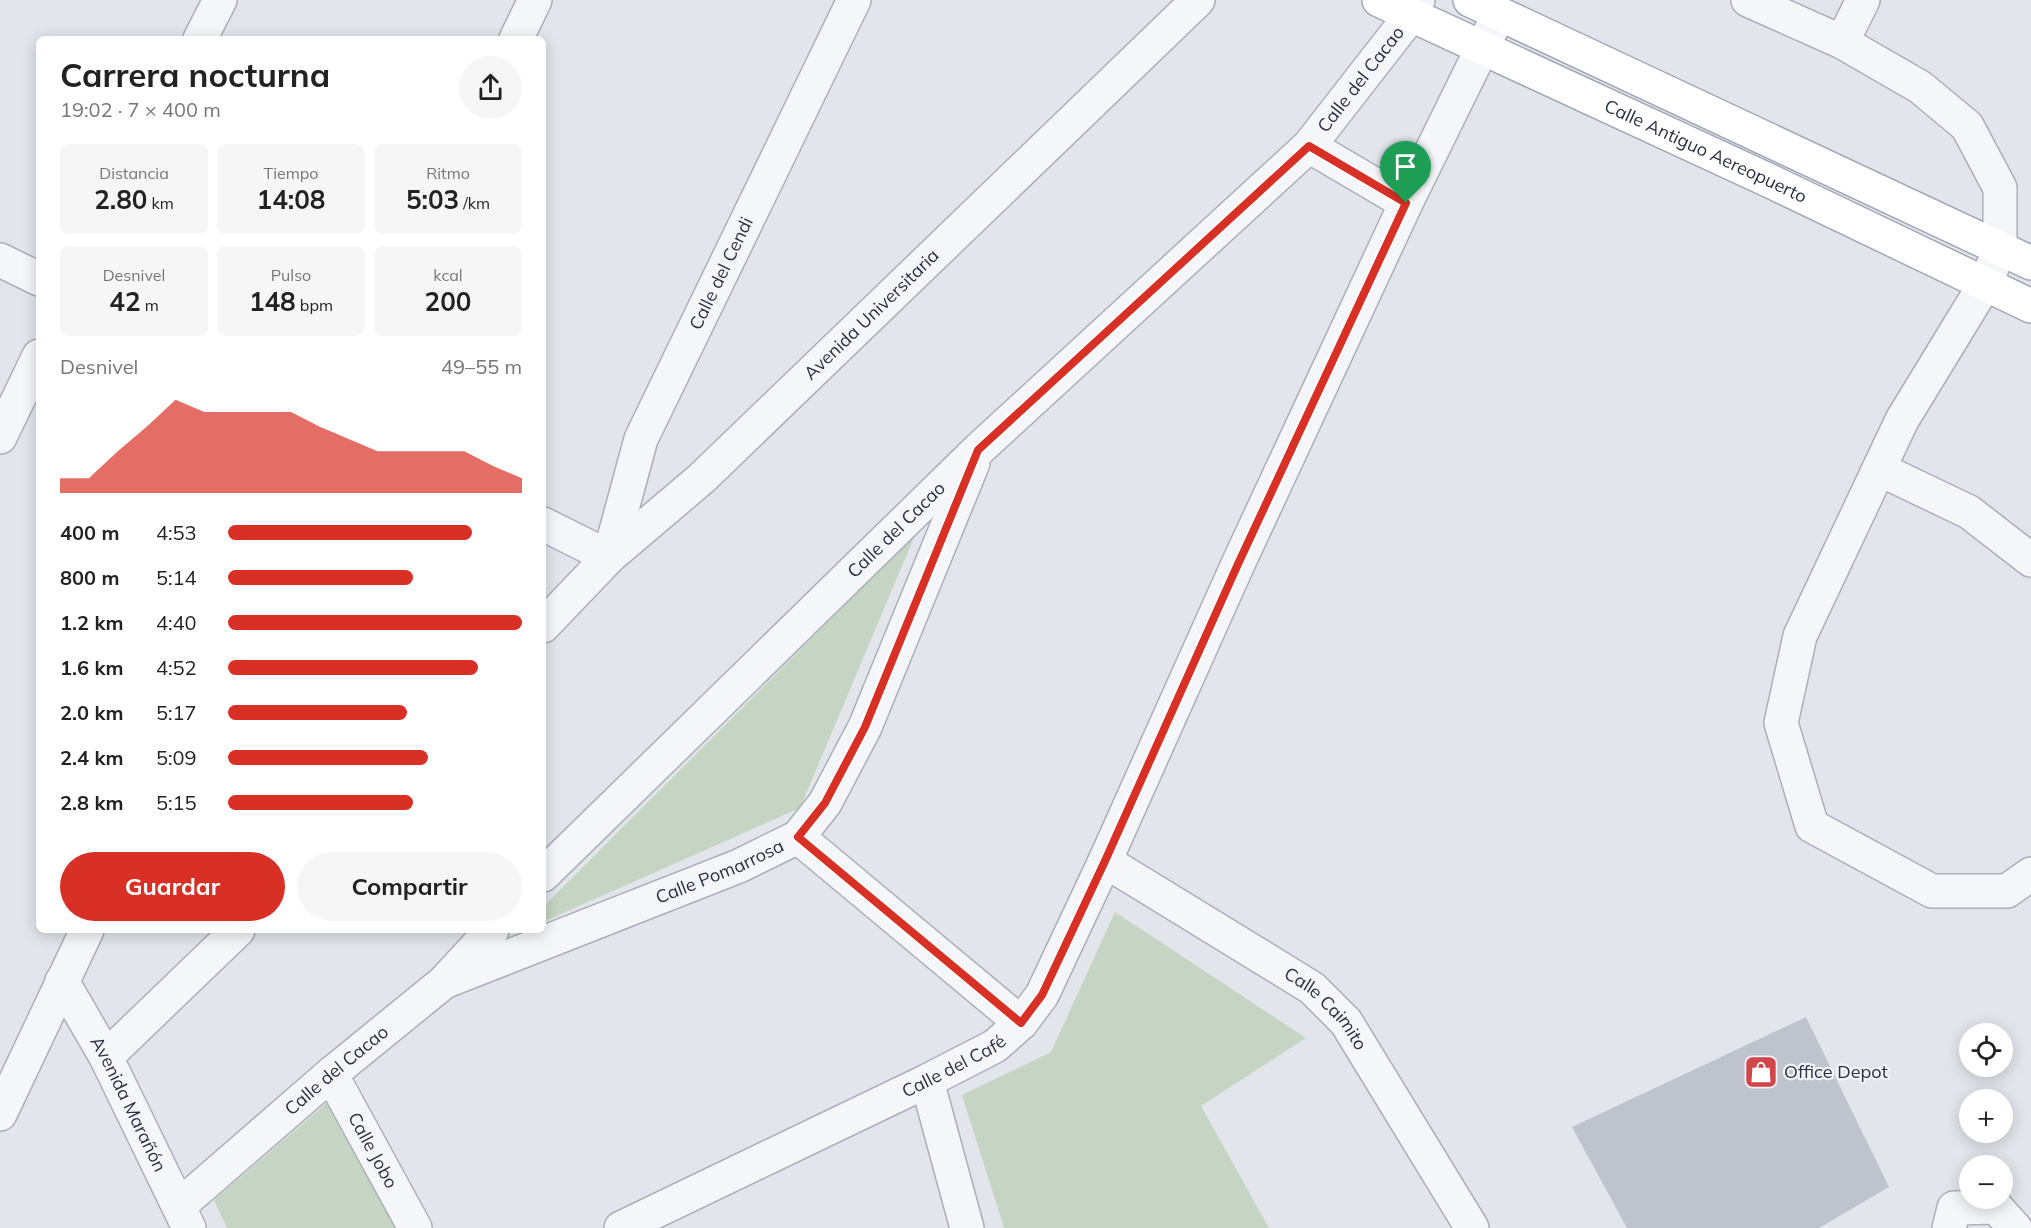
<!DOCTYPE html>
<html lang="es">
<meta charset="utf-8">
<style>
body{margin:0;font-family:Mulish,sans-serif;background:#f6f6f6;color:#222;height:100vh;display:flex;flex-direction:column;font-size:22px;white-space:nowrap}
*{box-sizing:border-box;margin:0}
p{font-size:20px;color:#767676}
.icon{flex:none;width:33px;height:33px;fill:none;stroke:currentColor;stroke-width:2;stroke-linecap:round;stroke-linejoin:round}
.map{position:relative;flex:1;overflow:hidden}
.details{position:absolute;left:36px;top:36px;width:510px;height:897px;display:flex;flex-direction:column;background:#fff;border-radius:9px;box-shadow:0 3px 15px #0003}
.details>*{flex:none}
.buttons{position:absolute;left:1959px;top:1023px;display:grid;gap:12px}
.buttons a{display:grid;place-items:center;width:54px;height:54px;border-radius:50%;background:#fff;box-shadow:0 3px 15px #0003;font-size:30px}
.pin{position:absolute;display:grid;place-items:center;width:51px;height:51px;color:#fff;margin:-62px -26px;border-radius:50% 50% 50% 0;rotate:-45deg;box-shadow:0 0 6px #0007}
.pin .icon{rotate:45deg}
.round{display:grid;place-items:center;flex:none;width:63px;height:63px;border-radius:32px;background:#f6f6f6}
.summary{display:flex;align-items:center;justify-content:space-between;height:102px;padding:0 24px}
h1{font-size:33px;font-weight:700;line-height:45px}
.stats{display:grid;grid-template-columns:repeat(3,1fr);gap:9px;height:102px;padding:6px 24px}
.stats div{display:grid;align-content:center;border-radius:9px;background:#f6f6f6;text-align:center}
.stats b{font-size:26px;font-weight:700}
.stats small{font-size:16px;font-weight:400}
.stats p{font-size:16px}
.chart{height:168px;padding:12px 24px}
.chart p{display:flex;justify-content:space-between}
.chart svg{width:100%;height:108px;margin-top:6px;fill:#d93025;opacity:.7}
.cta{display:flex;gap:12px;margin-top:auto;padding:12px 24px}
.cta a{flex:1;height:69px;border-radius:36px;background:#d93025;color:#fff;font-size:24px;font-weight:700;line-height:69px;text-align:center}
.cta a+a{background:#f6f6f6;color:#222}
ul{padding:0 24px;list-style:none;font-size:20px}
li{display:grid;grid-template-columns:96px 72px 1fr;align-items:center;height:45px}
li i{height:15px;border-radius:8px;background:#d93025}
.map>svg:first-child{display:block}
.park{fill:#c6d5c3}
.building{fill:#bfc3ce}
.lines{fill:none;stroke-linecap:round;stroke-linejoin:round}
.minor-casing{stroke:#abafb9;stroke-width:36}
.major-casing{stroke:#a1a7b7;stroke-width:36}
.minor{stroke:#f5f6f9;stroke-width:33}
.major{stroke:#fff;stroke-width:33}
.route-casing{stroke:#fff;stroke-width:12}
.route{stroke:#d93025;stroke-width:8}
.labels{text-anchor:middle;stroke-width:4.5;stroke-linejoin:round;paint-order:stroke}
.street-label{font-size:18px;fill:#2a3044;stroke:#f2f4f8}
.poi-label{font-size:18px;fill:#2a3044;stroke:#f2f4f8;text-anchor:start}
</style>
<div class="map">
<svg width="2031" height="1228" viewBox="0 0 2031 1228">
<rect width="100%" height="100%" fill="#e2e5eb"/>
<g class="park">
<path d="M915 535 800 808 543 922V907Z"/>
<path d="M1115 912 1306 1038 1201 1106 1269 1228H1004L962 1095 1051 1052Z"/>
<path d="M328 1102 398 1228H227L214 1200Z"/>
</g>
<path class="building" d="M1806 1017 1889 1187 1819 1228H1627L1572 1127Z"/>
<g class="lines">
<defs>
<g id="minor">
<path d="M1748 0 1842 42 1920 87 1967 126 2000 188V249L1985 284 1902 420 1800 636 1781 723 1812 826 1932 891H2007L2031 874"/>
<path d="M200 39 220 0"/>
<path d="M516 39 535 0"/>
<path d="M1842 42 1863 0"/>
<path d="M1309 146 1406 203"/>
<path d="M0 260 39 279"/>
<path d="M0 437 39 356"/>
<path d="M1879 469 1969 512 2031 560"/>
<path id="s1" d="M543 524 609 557 641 439 854 0"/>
<path id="s2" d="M543 626 609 557 702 478 1198 0"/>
<path d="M798 837 1021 1023"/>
<path id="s3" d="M1105 861 1312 988 1346 1022 1472 1228"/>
<path id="s4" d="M543 875 978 450 1309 146 1411 15 1418 0"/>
<path id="s5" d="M62 981 106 1057 189 1228"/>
<path id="s6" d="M444 982 739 866 798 837 825 803 865 727 973 463"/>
<path d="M106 1057 238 930"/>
<path id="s7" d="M331 1074 415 1228"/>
<path d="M927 1081 967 1228"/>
<path d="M0 1114 87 930"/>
<path id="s8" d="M179 1206 331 1074 444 982 492 930"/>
<path id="s9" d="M621 1228 927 1081 995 1046 1021 1023 1042 995 1105 861 1238 564 1406 203 1499 14"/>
<path d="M1949 1228 1954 1208 1996 1207 2015 1228"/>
</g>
<g id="major">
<path id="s10" d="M1379 0 1770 181 2031 306"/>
<path d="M1470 0 2031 263"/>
</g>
</defs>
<use href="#minor" class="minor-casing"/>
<use href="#major" class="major-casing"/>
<use href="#minor" class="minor"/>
<use href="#major" class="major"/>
</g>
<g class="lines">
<defs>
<path id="route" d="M1309 146 1406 203 1238 564 1105 861 1042 995 1021 1023 798 837 825 803 865 727 978 450Z"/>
</defs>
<use href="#route" class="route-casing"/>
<use href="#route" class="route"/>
</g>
<defs>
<symbol id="shop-square" viewBox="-11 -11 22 22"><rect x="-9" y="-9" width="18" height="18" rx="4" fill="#d24549" stroke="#f2f4f8"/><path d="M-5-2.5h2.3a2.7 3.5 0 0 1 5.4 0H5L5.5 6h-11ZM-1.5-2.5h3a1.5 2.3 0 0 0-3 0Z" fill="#fff"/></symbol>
</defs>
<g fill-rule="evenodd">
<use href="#shop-square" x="1742" y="1053" width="38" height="38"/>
</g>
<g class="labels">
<g class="street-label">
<text dy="6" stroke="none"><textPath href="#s4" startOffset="1142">Calle del Cacao</textPath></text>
<text dy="6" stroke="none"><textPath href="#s10" startOffset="360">Calle Antiguo Aereopuerto</textPath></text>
<text dy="6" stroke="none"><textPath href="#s1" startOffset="380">Calle del Cendi</textPath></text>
<text dy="6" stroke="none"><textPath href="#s2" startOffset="453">Avenida Universitaria</textPath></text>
<text dy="6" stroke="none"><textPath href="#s4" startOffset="494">Calle del Cacao</textPath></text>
<text dy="6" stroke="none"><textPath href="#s6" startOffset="297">Calle Pomarrosa</textPath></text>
<text dy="6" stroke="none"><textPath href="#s3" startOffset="267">Calle Caimito</textPath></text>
<text dy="6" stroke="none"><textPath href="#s9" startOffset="370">Calle del Café</textPath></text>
<text dy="6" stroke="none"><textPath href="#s8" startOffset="208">Calle del Cacao</textPath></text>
<text dy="6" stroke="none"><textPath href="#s5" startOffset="140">Avenida Marañón</textPath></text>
<text dy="6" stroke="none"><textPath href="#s7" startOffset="87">Calle Jobo</textPath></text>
</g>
<g class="poi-label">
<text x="1784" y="1078">Office Depot</text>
</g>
</g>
</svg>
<div class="buttons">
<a><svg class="icon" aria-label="locate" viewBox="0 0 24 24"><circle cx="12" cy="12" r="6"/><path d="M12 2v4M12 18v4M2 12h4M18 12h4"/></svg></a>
<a>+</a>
<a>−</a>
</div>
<div class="pin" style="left:1406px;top:203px;background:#1e9e55"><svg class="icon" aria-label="arrive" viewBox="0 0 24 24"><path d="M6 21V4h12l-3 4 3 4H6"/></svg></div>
<section class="details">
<div class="summary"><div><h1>Carrera nocturna</h1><p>19:02 · 7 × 400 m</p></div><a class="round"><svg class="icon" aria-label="share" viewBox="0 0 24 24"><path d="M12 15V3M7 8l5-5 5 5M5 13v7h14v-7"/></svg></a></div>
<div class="stats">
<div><p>Distancia</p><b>2.80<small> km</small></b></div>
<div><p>Tiempo</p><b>14:08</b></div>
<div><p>Ritmo</p><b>5:03<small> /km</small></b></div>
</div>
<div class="stats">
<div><p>Desnivel</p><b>42<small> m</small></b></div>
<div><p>Pulso</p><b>148<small> bpm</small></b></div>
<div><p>kcal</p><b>200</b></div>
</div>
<div class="chart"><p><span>Desnivel</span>49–55 m</p>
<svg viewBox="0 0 160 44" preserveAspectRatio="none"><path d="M0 44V38L10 38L20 27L30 17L40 6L50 11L60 11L70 11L80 11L90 17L100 22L110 27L120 27L130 27L140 27L150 33L160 38V44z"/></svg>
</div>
<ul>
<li><b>400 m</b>4:53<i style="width:83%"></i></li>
<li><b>800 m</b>5:14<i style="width:63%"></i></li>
<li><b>1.2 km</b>4:40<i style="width:100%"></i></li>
<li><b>1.6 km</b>4:52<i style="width:85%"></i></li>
<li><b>2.0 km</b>5:17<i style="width:61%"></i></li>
<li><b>2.4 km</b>5:09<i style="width:68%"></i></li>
<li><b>2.8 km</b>5:15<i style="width:63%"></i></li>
</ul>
<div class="cta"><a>Guardar</a><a>Compartir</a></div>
</section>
</div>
